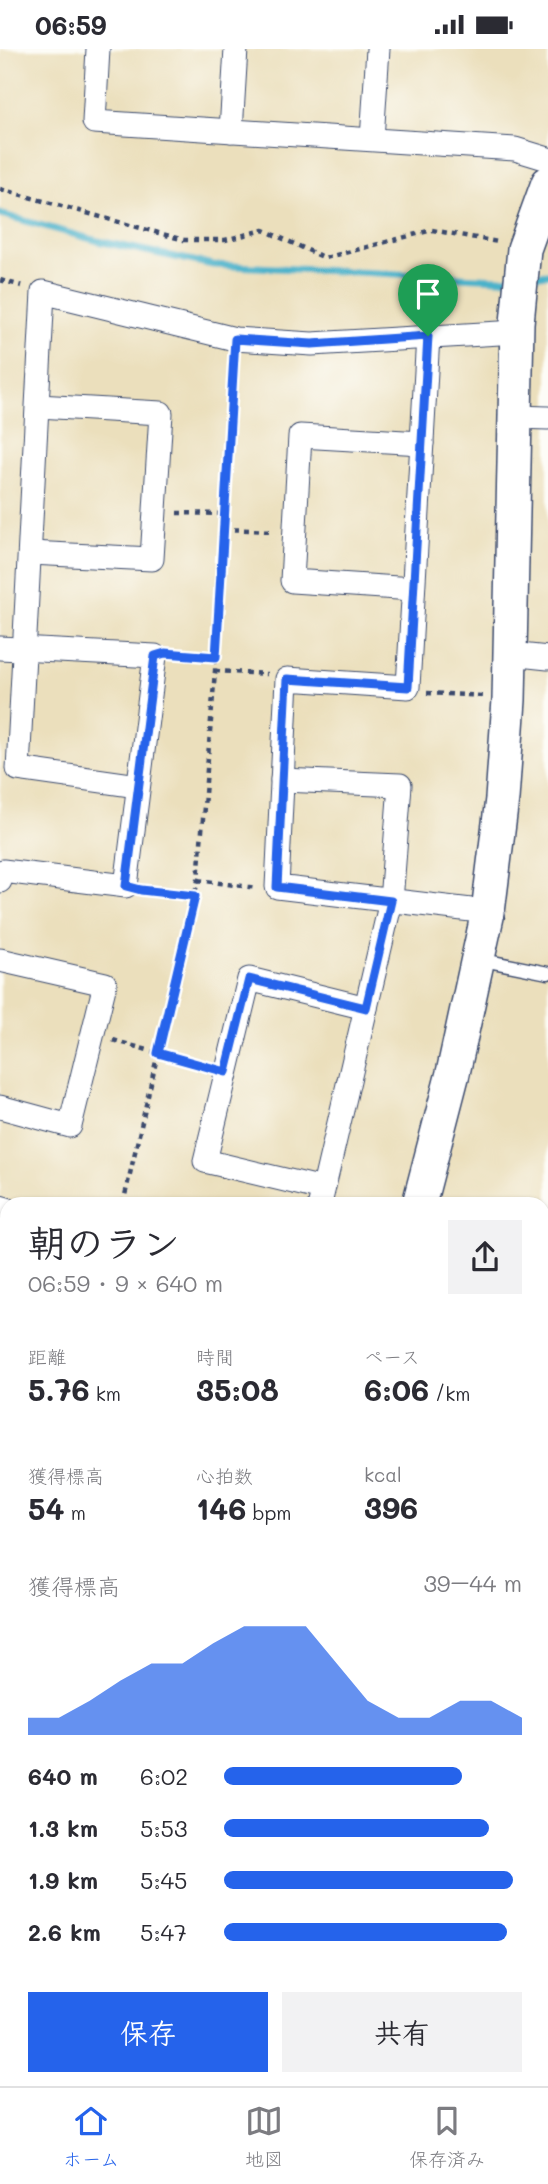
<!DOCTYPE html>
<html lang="ja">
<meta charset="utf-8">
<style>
body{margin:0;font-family:Mali,"Klee One",sans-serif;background:#f2f2f3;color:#2b2b33;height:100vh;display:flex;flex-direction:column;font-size:26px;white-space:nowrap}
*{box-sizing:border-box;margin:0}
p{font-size:23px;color:#7c7c81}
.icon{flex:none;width:38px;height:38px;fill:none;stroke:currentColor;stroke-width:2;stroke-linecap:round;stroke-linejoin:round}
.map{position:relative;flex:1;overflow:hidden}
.drawer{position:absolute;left:0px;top:1148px;width:550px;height:889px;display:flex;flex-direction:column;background:#fff;border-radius:21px 21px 0 0;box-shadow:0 2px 5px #0004}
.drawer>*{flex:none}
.pin{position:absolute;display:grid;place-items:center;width:60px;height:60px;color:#fff;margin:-72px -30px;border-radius:50% 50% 50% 0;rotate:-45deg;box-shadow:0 0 7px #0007}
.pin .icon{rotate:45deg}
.round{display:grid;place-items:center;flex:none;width:74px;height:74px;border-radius:0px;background:#f2f2f3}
.summary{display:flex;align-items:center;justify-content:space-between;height:119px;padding:0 28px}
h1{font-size:38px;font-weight:800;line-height:52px}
.figures{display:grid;grid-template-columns:repeat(3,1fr);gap:10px;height:119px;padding:7px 28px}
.figures div{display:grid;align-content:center}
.figures b{font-size:30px;font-weight:800}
.figures small{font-size:19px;font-weight:400}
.figures p{font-size:19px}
.chart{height:196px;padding:14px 28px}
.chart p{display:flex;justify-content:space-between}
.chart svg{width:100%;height:126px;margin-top:7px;fill:#2563eb;opacity:.7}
.cta{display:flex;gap:14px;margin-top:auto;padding:14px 28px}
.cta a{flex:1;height:80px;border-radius:0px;background:#2563eb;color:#fff;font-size:28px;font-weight:800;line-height:80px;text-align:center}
.cta a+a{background:#f2f2f3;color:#2b2b33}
ul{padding:0 28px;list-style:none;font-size:23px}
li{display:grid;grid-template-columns:112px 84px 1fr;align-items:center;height:52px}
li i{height:18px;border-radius:9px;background:#2563eb}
.status{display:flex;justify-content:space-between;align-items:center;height:49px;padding:0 35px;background:#fff;direction:ltr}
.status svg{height:19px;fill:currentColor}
.dock{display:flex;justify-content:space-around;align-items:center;height:98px;border-top:2px solid #e1e1e2;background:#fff;font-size:19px;color:#7c7c81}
.dock a{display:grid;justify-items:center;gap:4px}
.dock .selected{color:#2563eb}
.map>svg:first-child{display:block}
.built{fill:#efd6bc}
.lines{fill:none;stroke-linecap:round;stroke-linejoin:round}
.stream{stroke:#4bb2ca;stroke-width:7}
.lane-casing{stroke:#3a496c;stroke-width:15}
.street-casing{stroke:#3a496c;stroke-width:25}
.secondary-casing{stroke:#3a496c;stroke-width:36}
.path{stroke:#3a496c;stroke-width:4.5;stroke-dasharray:5 5;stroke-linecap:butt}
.lane{stroke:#fff;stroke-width:12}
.street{stroke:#fff;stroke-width:23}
.secondary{stroke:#fff;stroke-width:33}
.route-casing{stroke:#fff;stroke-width:14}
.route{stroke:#2563eb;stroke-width:9}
</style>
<div class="status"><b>06:59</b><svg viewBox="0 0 49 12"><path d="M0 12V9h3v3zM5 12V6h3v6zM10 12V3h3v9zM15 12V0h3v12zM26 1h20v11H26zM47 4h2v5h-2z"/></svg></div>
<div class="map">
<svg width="548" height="2037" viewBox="0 0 548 2037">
<rect width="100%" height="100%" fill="#fdfcf7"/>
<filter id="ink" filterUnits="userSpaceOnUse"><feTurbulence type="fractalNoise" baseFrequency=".0143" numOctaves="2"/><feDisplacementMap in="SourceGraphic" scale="14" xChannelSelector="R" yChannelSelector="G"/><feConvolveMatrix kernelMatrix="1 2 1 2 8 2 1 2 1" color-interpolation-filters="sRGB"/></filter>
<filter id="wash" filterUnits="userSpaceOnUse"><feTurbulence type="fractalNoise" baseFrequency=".00686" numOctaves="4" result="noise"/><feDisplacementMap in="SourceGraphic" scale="28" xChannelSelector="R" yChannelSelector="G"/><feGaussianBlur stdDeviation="1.57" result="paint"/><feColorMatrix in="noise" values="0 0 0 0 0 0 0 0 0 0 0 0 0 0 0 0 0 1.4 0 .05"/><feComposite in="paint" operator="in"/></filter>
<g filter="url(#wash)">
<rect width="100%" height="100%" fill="#ebdfbc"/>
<g class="built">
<path d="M0 1283 7 1285V1907L0 1905Z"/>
<path d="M0 1911 7 1913V2030H164L163 2037H0Z"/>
</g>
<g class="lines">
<g class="stream">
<path d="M0 165 98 192 213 216 499 230 514 229"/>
<path d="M530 227 548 225"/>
</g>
</g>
</g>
<g filter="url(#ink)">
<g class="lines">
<defs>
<path id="lane" d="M478 910 548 924"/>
<g id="street">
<path d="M98 0 94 73 515 100 548 110"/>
<path d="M231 82 236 0"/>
<path d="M372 90 378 0"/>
<path d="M428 287 408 638 287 630 277 838 488 863"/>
<path d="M515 368 548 369"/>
<path d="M30 504 152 510 161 364 38 357"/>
<path d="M413 540 292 532 300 387 422 394"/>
<path d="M0 599 155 607 126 837 3 822 0 832"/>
<path d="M510 605 548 609"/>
<path d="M282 731 400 736 391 852 320 1155"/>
<path d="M138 737 18 720 43 243 235 290 312 295 517 283"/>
<path d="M0 911 105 935 70 1077 0 1058"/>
<path d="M323 1140 205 1112 249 930 366 959"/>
<path d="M0 1158 7 1160"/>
<path d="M542 1861 548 1862"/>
<path d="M280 2037 282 2030"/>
<path d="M424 2037 426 2030"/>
</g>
<g id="secondary">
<path d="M419 1155 453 1024 488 863 502 750 509 651 517 274 524 200 548 134"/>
<path d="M0 1256 7 1258"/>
<path d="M542 1695 548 1696"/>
<path d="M191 2037 193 2030"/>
</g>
</defs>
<use href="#lane" class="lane-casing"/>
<use href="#street" class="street-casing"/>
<use href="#secondary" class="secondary-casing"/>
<g class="path">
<path d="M0 140 184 191H225L264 181 325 209 432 181 498 193"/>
<path d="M0 231 22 237"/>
<path d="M177 464 225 465"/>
<path d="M224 480 273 482"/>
<path d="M175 605 216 608"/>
<path d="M215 622 267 625"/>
<path d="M427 644 484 647"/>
<path d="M198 831 257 839"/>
<path d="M147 842 194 847"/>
<path d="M113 991 206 1018"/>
<path d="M123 1155 198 831 215 622 234 312"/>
</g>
<use href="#lane" class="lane"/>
<use href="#street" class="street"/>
<use href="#secondary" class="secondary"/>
</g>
</g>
<g class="lines" filter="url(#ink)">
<defs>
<path id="route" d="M428 287 408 638 287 630 277 838 391 852 366 959 249 930 226 1023 158 1004 195 847 141 841 126 837 155 607 165 604 216 608 235 290 312 295Z"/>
</defs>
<use href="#route" class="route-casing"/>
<use href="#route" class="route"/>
</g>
</svg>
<div class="pin" style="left:428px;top:287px;background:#1e9e55"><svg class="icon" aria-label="arrive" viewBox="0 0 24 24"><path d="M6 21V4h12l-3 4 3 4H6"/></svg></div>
<section class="drawer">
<div class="summary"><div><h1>朝のラン</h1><p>06:59 · 9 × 640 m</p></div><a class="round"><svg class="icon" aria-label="share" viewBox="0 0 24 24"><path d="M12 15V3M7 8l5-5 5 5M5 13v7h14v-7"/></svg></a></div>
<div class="figures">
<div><p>距離</p><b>5.76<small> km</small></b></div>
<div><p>時間</p><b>35:08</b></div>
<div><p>ペース</p><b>6:06<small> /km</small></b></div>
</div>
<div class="figures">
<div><p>獲得標高</p><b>54<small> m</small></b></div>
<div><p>心拍数</p><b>146<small> bpm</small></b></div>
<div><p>kcal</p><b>396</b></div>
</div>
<div class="chart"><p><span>獲得標高</span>39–44 m</p>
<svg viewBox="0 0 160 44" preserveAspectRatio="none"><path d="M0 44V38L10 38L20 32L30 25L40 19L50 19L60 12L70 6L80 6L90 6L100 19L110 32L120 38L130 38L140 32L150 32L160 38V44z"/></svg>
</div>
<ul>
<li><b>640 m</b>6:02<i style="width:80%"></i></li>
<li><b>1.3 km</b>5:53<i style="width:89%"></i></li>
<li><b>1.9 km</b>5:45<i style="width:97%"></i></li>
<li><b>2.6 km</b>5:47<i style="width:95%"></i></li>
</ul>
<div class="cta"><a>保存</a><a>共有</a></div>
</section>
</div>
<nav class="dock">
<a class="selected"><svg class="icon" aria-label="home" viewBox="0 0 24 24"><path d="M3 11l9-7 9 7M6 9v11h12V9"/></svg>ホーム</a>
<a><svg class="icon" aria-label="map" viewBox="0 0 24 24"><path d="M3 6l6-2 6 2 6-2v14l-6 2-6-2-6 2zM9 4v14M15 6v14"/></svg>地図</a>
<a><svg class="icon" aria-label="saved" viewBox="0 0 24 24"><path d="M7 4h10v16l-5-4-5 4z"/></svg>保存済み</a>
</nav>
